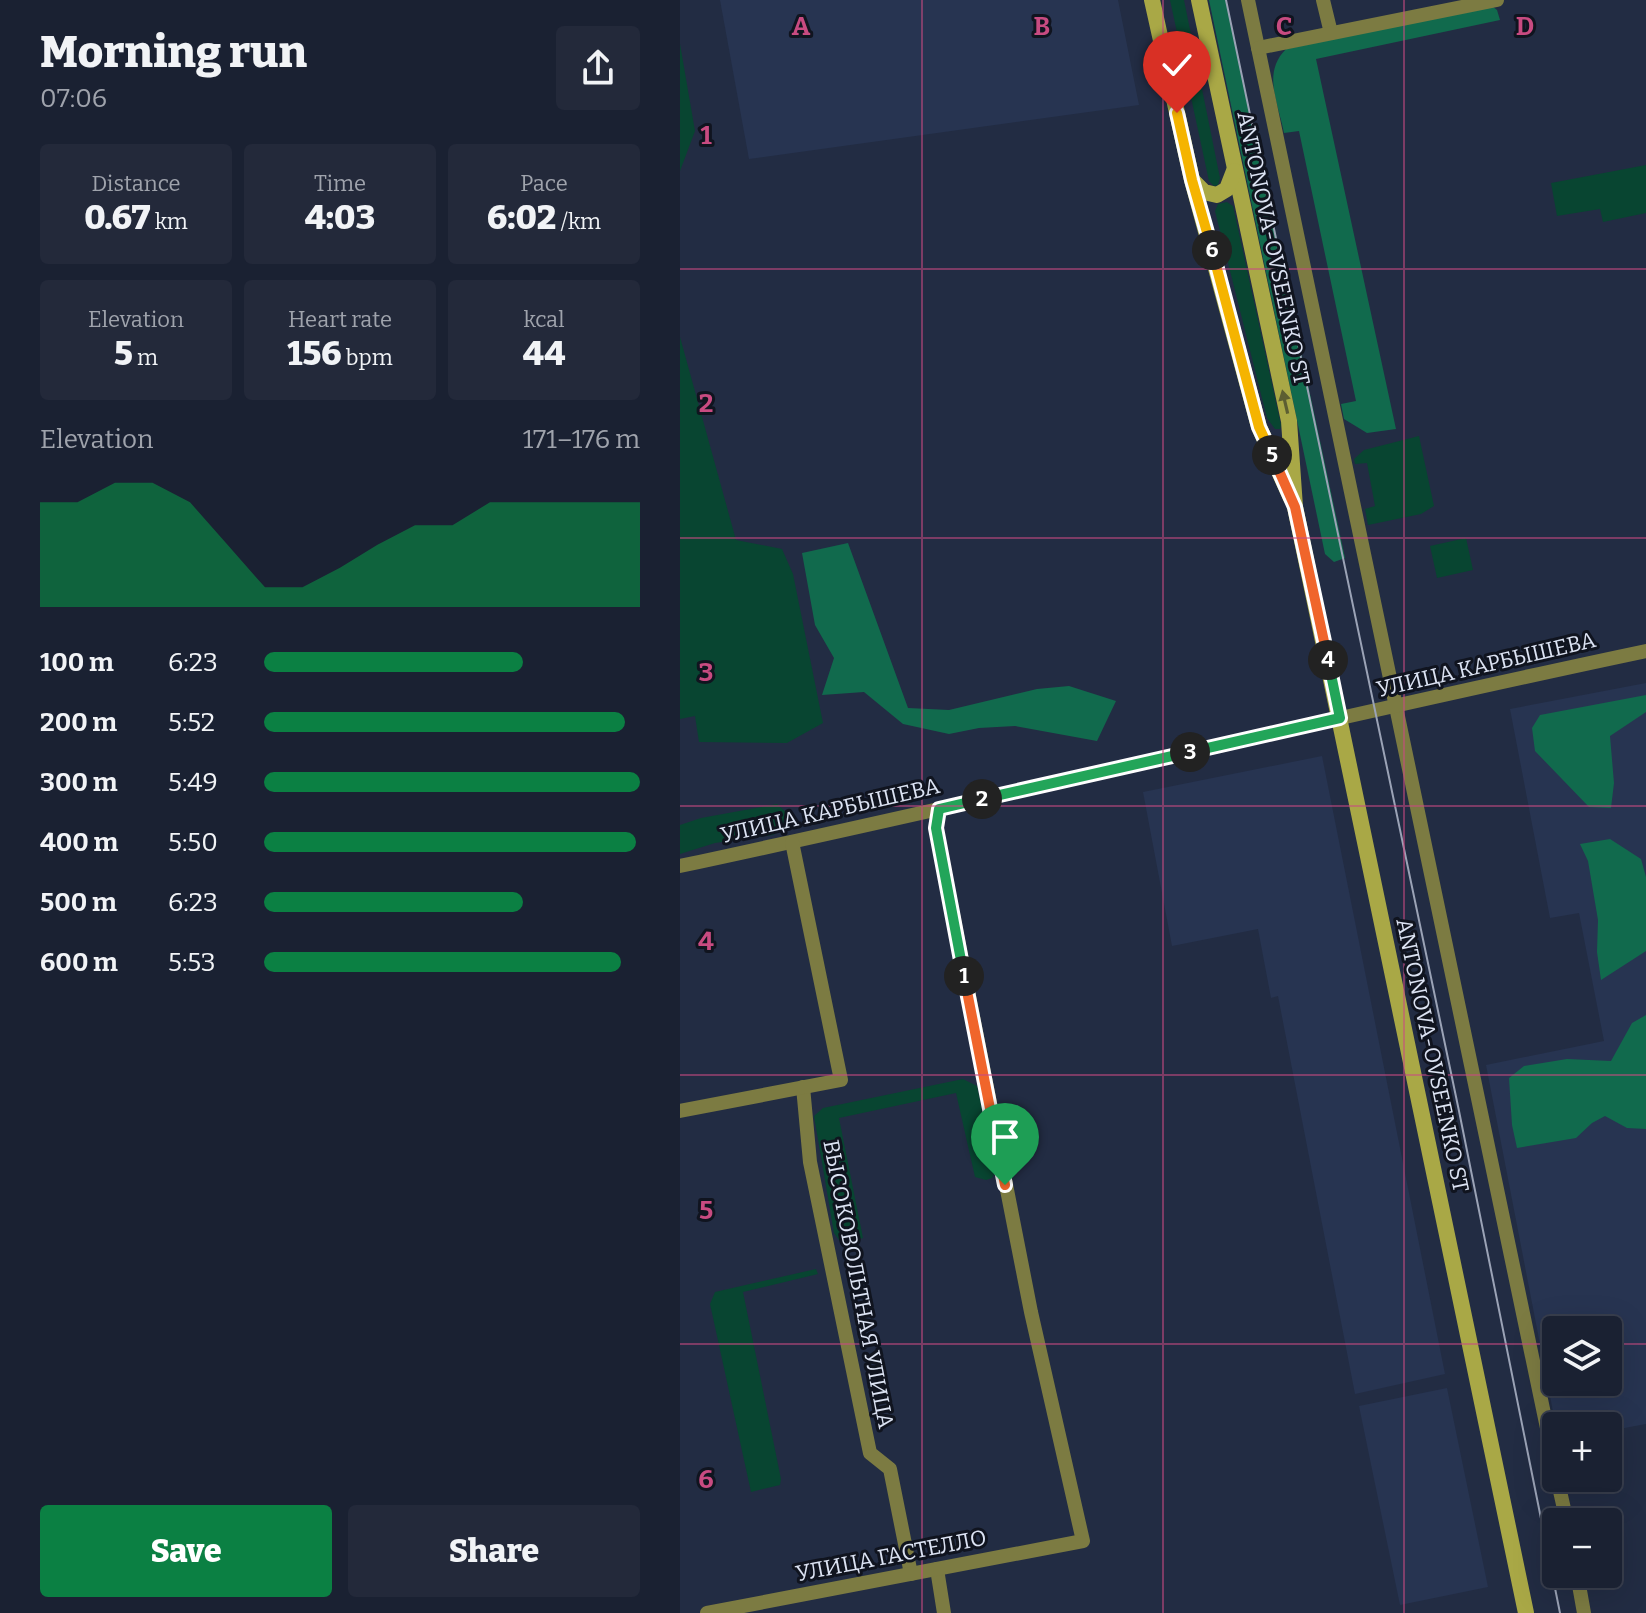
<!DOCTYPE html>
<meta charset="utf-8">
<style>
body{margin:0;font-family:Bitter,serif;background:#23293a;color:#f1f3f6;height:100vh;display:flex;flex-direction:column;font-size:30px;white-space:nowrap}
*{box-sizing:border-box;margin:0}
p{font-size:26px;color:#9fa3ac}
.icon{flex:none;width:44px;height:44px;fill:none;stroke:currentColor;stroke-width:2;stroke-linecap:round;stroke-linejoin:round}
.map{position:relative;flex:1;overflow:hidden}
.panel{display:flex;flex-direction:column;background:#1a2132;width:680px}
.panel>*{flex:none}
.fabs{position:absolute;left:862px;top:1316px;display:grid;gap:16px}
.fabs a{display:grid;place-items:center;width:80px;height:80px;border-radius:8px;background:#1a2132;box-shadow:0 8px 32px #0002,0 0 0 2px #383e4d;font-size:40px}
.pin{position:absolute;display:grid;place-items:center;width:68px;height:68px;color:#fff;margin:-82px -34px;border-radius:50% 50% 50% 0;rotate:-45deg;box-shadow:0 0 8px #0007}
.pin .icon{rotate:45deg}
.km{position:absolute;width:40px;height:40px;margin:-20px;border-radius:50%;background:#222;color:#fff;font-size:22px;line-height:40px;text-align:center}
.round{display:grid;place-items:center;flex:none;width:84px;height:84px;border-radius:8px;background:#23293a}
.overview{display:flex;align-items:center;justify-content:space-between;height:136px;padding:0 40px}
h1{font-size:44px;font-weight:800;line-height:60px}
.figures{display:grid;grid-template-columns:repeat(3,1fr);gap:12px;height:136px;padding:8px 40px}
.figures div{display:grid;align-content:center;border-radius:8px;background:#23293a;text-align:center}
.figures b{font-size:34px;font-weight:800}
.figures small{font-size:22px;font-weight:400}
.figures p{font-size:22px}
.chart{height:224px;padding:16px 40px}
.chart p{display:flex;justify-content:space-between}
.chart svg{width:100%;height:144px;margin-top:8px;fill:#0b8043;opacity:.7}
.button{display:flex;gap:16px;margin-top:auto;padding:16px 40px}
.button a{flex:1;height:92px;border-radius:8px;background:#0b8043;color:#fff;font-size:32px;font-weight:800;line-height:92px;text-align:center}
.button a+a{background:#23293a;color:#f1f3f6}
ul{padding:0 40px;list-style:none;font-size:26px}
li{display:grid;grid-template-columns:128px 96px 1fr;align-items:center;height:60px}
li i{height:20px;border-radius:10px;background:#0b8043}
main{display:flex;flex:1;min-height:0}
.map>svg:first-child{display:block}
.built{fill:#273451;fill-rule:evenodd}
.green{fill:#084531}
.forest{fill:#116a4d}
.lines{fill:none;stroke-linecap:round;stroke-linejoin:round}
.minor{stroke:#7c7b42;stroke-width:14}
.secondary{stroke:#a9a846;stroke-width:16}
.tram{stroke:#9ba3b6;stroke-width:2}
.oneway{fill:#5c5e32}
.split-1-casing{stroke:#fff;stroke-width:16}
.split-2-casing{stroke:#fff;stroke-width:16}
.split-3-casing{stroke:#fff;stroke-width:16}
.split-4-casing{stroke:#fff;stroke-width:16}
.split-5-casing{stroke:#fff;stroke-width:16}
.split-6-casing{stroke:#fff;stroke-width:16}
.split-7-casing{stroke:#fff;stroke-width:16}
.split-1{stroke:#f0652b;stroke-width:10}
.split-2{stroke:#22a559;stroke-width:10}
.split-3{stroke:#22a559;stroke-width:10}
.split-4{stroke:#22a559;stroke-width:10}
.split-5{stroke:#f0652b;stroke-width:10}
.split-6{stroke:#f5b400;stroke-width:10}
.split-7{stroke:#f5b400;stroke-width:10}
.grid{fill:none;stroke:#c84b81;stroke-width:2;stroke-opacity:0.55}
.labels{text-anchor:middle;stroke-width:6;stroke-linejoin:round;paint-order:stroke}
.street-label{font-size:22px;fill:#dce3f3;stroke:#10141f}
.grid-label{font-size:26px;text-anchor:middle;font-weight:bold;fill:#c84b81;stroke:#10141f;stroke-width:6;stroke-linejoin:round;paint-order:stroke}
</style>
<main>
<section class="panel">
<div class="overview"><div><h1>Morning run</h1><p>07:06</p></div><a class="round"><svg class="icon" aria-label="share" viewBox="0 0 24 24"><path d="M12 15V3M7 8l5-5 5 5M5 13v7h14v-7"/></svg></a></div>
<div class="figures">
<div><p>Distance</p><b>0.67<small> km</small></b></div>
<div><p>Time</p><b>4:03</b></div>
<div><p>Pace</p><b>6:02<small> /km</small></b></div>
</div>
<div class="figures">
<div><p>Elevation</p><b>5<small> m</small></b></div>
<div><p>Heart rate</p><b>156<small> bpm</small></b></div>
<div><p>kcal</p><b>44</b></div>
</div>
<div class="chart"><p><span>Elevation</span>171–176 m</p>
<svg viewBox="0 0 160 44" preserveAspectRatio="none"><path d="M0 44V12L10 12L20 6L30 6L40 12L50 25L60 38L70 38L80 32L90 25L100 19L110 19L120 12L130 12L140 12L150 12L160 12V44z"/></svg>
</div>
<ul>
<li><b>100 m</b>6:23<i style="width:69%"></i></li>
<li><b>200 m</b>5:52<i style="width:96%"></i></li>
<li><b>300 m</b>5:49<i style="width:100%"></i></li>
<li><b>400 m</b>5:50<i style="width:99%"></i></li>
<li><b>500 m</b>6:23<i style="width:69%"></i></li>
<li><b>600 m</b>5:53<i style="width:95%"></i></li>
</ul>
<div class="button"><a>Save</a><a>Share</a></div>
</section>
<div class="map">
<svg width="966" height="1613" viewBox="0 0 966 1613">
<rect width="100%" height="100%" fill="#222c43"/>
<g class="built">
<path d="M40 0H438L459 105 69 159Z"/>
<path d="M966 683V1424L928 1431V1426L876 1427 806 1065 924 1041 899 913 870 918 830 709ZM876 1330H928V1382H876Z"/>
<path d="M642 756 765 1374 675 1394 598 996 591 998 578 929 492 946 463 792Z"/>
<path d="M767 1388 808 1587 720 1605 679 1406Z"/>
</g>
<g class="green">
<path d="M490 0H504L540 178 538 185 534 186 529 181Z"/>
<path d="M0 44 15 131 0 171Z"/>
<path d="M966 165V213L923 222 920 209 877 216 871 183Z"/>
<path d="M547 202 553 206 601 425 600 429H595L587 418 535 211 538 204Z"/>
<path d="M0 337 56 540 102 549 113 574 143 723 107 743 19 742 15 716 0 719Z"/>
<path d="M739 436 754 506 741 514 688 525 685 509 695 506 687 463 675 464 674 459 684 450Z"/>
<path d="M786 538 793 570 757 578 750 546Z"/>
<path d="M97 804 107 813C106 825 104 830 93 835L35 843 0 854V825L21 818Z"/>
<path d="M283 1079 297 1086 315 1172 312 1178 306 1180 295 1177 276 1093 159 1118 183 1238 161 1243 154 1233 134 1116 143 1108Z"/>
<path d="M136 1269 138 1274 63 1292 101 1479 100 1485 71 1492 30 1304 35 1292Z"/>
</g>
<g class="forest">
<path d="M529 0H546L665 558 654 562 645 554Z"/>
<path d="M812 6 817 10 820 20 636 59 716 429 687 433 664 419 661 404 676 401 619 131 604 133C598 102 582 73 606 49Z"/>
<path d="M168 543 228 708 269 710 357 689 389 686 436 701 417 741 335 726 299 728 269 734 223 724 184 692 142 695 154 658 135 625 122 553Z"/>
<path d="M966 695V712L930 736 934 783 931 808 909 807 855 751 852 728 860 715Z"/>
<path d="M930 839 961 859 966 877V951L921 980 917 952 918 920 908 861 900 844Z"/>
<path d="M966 1015V1129L947 1128 925 1116 912 1123 896 1138 837 1148 832 1125 829 1078 844 1066 887 1059 931 1061 952 1023Z"/>
</g>
<g class="lines">
<g class="minor">
<path d="M568 0 876 1471"/>
<path d="M643 0 651 33"/>
<path d="M578 48 817 0"/>
<path d="M0 866C323 797 643 719 966 651"/>
<path d="M123 1087 130 1162 190 1453 210 1469 231 1574"/>
<path d="M0 1111 161 1080 112 842"/>
<path d="M877 1478 887 1522"/>
<path d="M257 1569 264 1613"/>
<path d="M897 1574 904 1613"/>
<path d="M27 1613 403 1541 351 1312 256 828 259 809"/>
</g>
<g class="secondary">
<path d="M472 0 512 180 579 427 611 498"/>
<path d="M519 0 609 421 615 507 846 1613"/>
<path d="M513 181 524 192 537 195 547 189 554 171"/>
</g>
<path class="tram" d="M546 0 779 1111 880 1613"/>
</g>
<defs><path id="oneway-solid" d="M-6-.8H1V-3.2L6.5 0L1 3.2V.8H-6Z" transform="scale(2)"/></defs>
<use class="oneway" href="#oneway-solid" transform="translate(605 402) rotate(-103)"/>
<g class="lines">
<defs>
<path id="split-1" d="M284 976 325 1185"/>
<path id="split-2" d="M284 976 256 828 259 809 302 799"/>
<path id="split-3" d="M302 799 510 752"/>
<path id="split-4" d="M510 752 660 718 648 660"/>
<path id="split-5" d="M592 455 615 507 648 660"/>
<path id="split-6" d="M532 250 579 427 592 455"/>
<path id="split-7" d="M497 113 512 180 532 250"/>
</defs>
<use href="#split-1" class="split-1-casing"/>
<use href="#split-2" class="split-2-casing"/>
<use href="#split-3" class="split-3-casing"/>
<use href="#split-4" class="split-4-casing"/>
<use href="#split-5" class="split-5-casing"/>
<use href="#split-6" class="split-6-casing"/>
<use href="#split-7" class="split-7-casing"/>
<use href="#split-1" class="split-1"/>
<use href="#split-2" class="split-2"/>
<use href="#split-3" class="split-3"/>
<use href="#split-4" class="split-4"/>
<use href="#split-5" class="split-5"/>
<use href="#split-6" class="split-6"/>
<use href="#split-7" class="split-7"/>
</g>
<path class="grid" d="M242 0V1613M483 0V1613M724 0V1613M0 269H966M0 538H966M0 806H966M0 1075H966M0 1344H876M928 1344H966"/>
<g class="labels">
<g class="street-label">
<text transform="translate(594 248) rotate(78)" y="8">ANTONOVA-OVSEENKO ST</text>
<text transform="translate(806 664) rotate(-13)" y="8">УЛИЦА КАРБЫШЕВА</text>
<text transform="translate(150 810) rotate(-13)" y="8">УЛИЦА КАРБЫШЕВА</text>
<text transform="translate(753 1055) rotate(78)" y="8">ANTONOVA-OVSEENKO ST</text>
<text transform="translate(179 1284) rotate(79)" y="8">ВЫСОКОВОЛЬТНАЯ УЛИЦА</text>
<text transform="translate(211 1555) rotate(-11)" y="8">УЛИЦА ГАСТЕЛЛО</text>
</g>
</g>
<g class="grid-label">
<text x="121" y="35">A</text>
<text x="362" y="35">B</text>
<text x="604" y="35">C</text>
<text x="845" y="35">D</text>
<text x="26" y="144">1</text>
<text x="26" y="412">2</text>
<text x="26" y="681">3</text>
<text x="26" y="950">4</text>
<text x="26" y="1219">5</text>
<text x="26" y="1488">6</text>
</g>
</svg>
<div class="fabs">
<a><svg class="icon" aria-label="layers" viewBox="0 0 24 24"><path d="M12 4l9 5-9 5-9-5zM3 14l9 5 9-5"/></svg></a>
<a>+</a>
<a>−</a>
</div>
<div class="pin" style="left:325px;top:1185px;background:#1e9e55"><svg class="icon" aria-label="arrive" viewBox="0 0 24 24"><path d="M6 21V4h12l-3 4 3 4H6"/></svg></div>
<div class="pin" style="left:497px;top:113px;background:#d93025"><svg class="icon" aria-label="check" viewBox="0 0 24 24"><path d="M5 12l5 5 9-10"/></svg></div>
<b class="km" style="left:284px;top:976px">1</b>
<b class="km" style="left:302px;top:799px">2</b>
<b class="km" style="left:510px;top:752px">3</b>
<b class="km" style="left:648px;top:660px">4</b>
<b class="km" style="left:592px;top:455px">5</b>
<b class="km" style="left:532px;top:250px">6</b>
</div>
</main>
